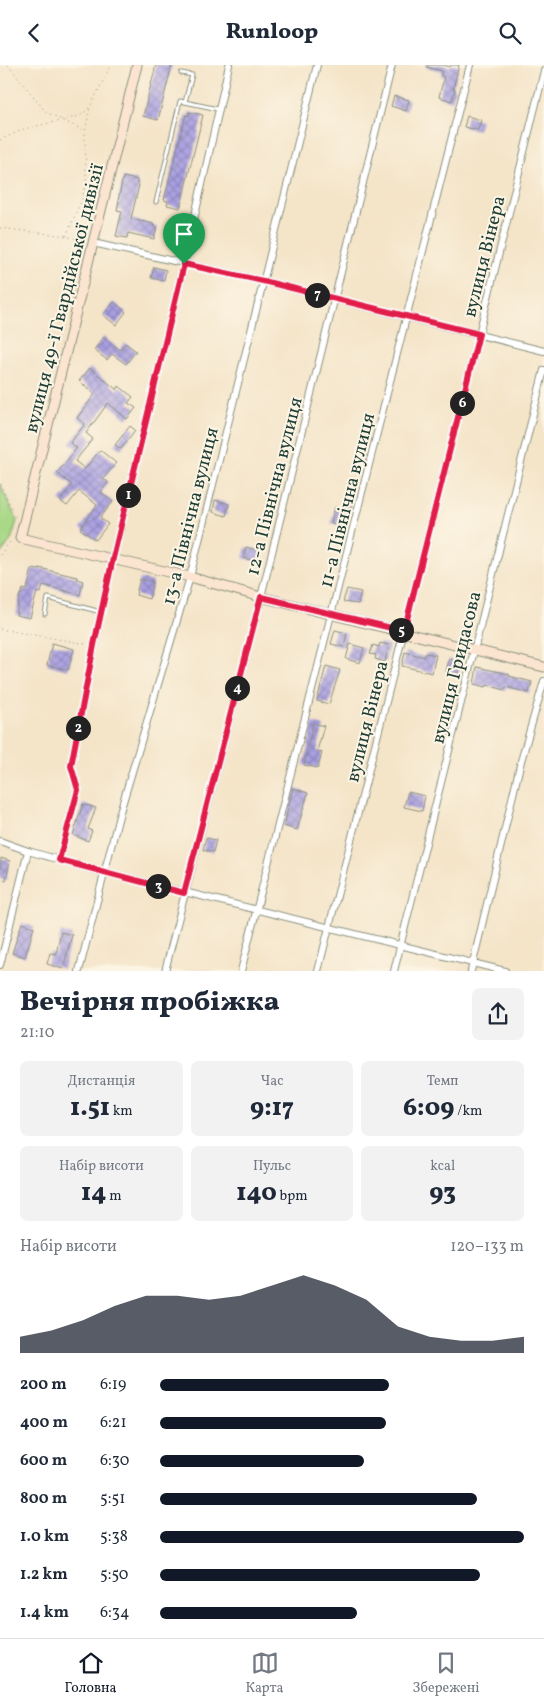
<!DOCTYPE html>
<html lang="uk">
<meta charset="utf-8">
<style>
body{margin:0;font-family:Vollkorn,serif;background:#f2f2f3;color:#1f2937;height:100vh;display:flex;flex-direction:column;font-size:19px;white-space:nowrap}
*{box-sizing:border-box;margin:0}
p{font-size:16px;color:#747a83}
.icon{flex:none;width:28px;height:28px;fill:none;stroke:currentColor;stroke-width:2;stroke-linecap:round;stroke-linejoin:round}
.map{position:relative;height:906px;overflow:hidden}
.details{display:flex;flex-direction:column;background:#fff;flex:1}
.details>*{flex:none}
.pin{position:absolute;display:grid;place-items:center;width:42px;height:42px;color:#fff;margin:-51px -21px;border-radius:50% 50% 50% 0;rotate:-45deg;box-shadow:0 0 5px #0007}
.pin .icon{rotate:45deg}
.km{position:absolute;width:25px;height:25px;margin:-12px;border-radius:50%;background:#222;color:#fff;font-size:14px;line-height:25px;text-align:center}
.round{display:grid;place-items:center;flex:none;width:52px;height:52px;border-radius:8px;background:#f2f2f3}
.headline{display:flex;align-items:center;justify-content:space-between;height:85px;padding:0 20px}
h1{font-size:28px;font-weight:800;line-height:38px}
.stats{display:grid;grid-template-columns:repeat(3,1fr);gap:8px;height:85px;padding:5px 20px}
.stats div{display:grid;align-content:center;border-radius:8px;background:#f2f2f3;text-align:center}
.stats b{font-size:25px;font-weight:800}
.stats small{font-size:14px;font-weight:400}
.stats p{font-size:14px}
.chart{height:140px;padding:10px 20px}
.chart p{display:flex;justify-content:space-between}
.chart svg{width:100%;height:90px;margin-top:5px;fill:#111827;opacity:.7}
ul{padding:0 20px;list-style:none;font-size:16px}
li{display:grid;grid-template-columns:80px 60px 1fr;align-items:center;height:38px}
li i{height:12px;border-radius:6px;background:#111827}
header{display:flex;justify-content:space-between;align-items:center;height:65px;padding:0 20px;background:#fff;font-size:22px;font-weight:800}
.tabs{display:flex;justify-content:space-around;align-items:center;height:70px;border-top:1px solid #e0e1e3;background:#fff;font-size:14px;color:#747a83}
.tabs a{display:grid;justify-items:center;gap:2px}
.tabs .on{color:#111827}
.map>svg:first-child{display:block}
.grass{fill:#a9d886;stroke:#648a5d}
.building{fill:url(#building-cross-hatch)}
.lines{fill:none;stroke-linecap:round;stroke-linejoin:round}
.lane-casing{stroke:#8a907e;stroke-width:5}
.street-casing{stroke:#8a907e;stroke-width:8}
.secondary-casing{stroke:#8a907e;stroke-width:11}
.path{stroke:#8a907e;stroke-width:1;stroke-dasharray:1 4;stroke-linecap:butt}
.lane{stroke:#fff;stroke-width:3}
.street{stroke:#fff;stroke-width:6}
.secondary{stroke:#fce5d0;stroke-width:9}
.route-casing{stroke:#fff;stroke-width:10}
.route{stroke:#e11d48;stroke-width:6}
.labels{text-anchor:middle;stroke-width:4;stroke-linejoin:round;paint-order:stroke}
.street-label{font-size:19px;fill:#1f3d34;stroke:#fcf5e5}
</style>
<header><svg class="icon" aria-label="back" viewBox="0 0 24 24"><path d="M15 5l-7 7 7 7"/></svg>Runloop<svg class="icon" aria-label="search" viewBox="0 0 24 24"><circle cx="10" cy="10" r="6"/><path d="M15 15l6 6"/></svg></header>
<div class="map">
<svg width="544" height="906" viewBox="0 0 544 906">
<defs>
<pattern id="building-cross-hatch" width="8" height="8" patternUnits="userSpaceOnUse" patternTransform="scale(1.25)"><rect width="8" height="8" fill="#a99fe2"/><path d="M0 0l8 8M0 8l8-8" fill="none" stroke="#8983b8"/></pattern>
</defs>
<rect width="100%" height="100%" fill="#fcf5e5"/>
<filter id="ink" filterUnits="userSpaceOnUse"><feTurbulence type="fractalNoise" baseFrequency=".02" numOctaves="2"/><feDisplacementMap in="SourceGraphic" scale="10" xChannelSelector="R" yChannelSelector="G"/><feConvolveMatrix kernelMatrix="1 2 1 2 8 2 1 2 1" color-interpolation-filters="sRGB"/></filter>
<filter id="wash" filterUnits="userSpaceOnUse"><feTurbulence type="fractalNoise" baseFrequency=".0096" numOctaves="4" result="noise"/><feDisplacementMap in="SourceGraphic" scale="20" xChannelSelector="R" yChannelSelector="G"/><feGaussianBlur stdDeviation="1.12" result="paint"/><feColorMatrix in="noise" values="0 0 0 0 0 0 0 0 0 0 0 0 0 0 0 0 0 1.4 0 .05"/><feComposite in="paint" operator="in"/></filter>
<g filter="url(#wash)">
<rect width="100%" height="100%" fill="#f4e4c8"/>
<path class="grass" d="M0 419 17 456 11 475 0 490Z"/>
<g id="blocks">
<g class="building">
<path d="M156 0H172L158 55 143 51Z"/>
<path d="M427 0H444L450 2 451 0H459L453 24H455L452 36 439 32 444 12 441 11 442 6 426 2Z"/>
<path d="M394 31 409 35 406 46 391 41Z"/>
<path d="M189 47 203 50 180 143 167 140 168 136 164 135 186 50 189 51Z"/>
<path d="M467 51 481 55 478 65 464 62Z"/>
<path d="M123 112 137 115V119L139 120 131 154 154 159 153 161 157 162 154 174 128 168 127 173 116 171 122 146 117 145 119 136H118Z"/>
<path d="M154 202 166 205 164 216 151 213Z"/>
<path d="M114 237 126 247 116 260 103 250Z"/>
<path d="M104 272 120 285 125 278 136 286 126 299 112 289 107 295 94 285Z"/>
<path d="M90 303 117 325 119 321 133 332 128 338 136 343 127 354 108 338 86 368 93 374 75 396 85 404 100 385 116 398 103 414 108 417 101 427 113 437 100 453 108 459 96 475 80 464 97 440 79 426 67 441 60 436 72 420 57 408 77 383 70 378 85 359 77 353 95 329 79 316Z"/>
<path d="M130 361 135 365 121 384 115 380Z"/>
<path d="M215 435 229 439 226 451 213 447Z"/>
<path d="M345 439 351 441 350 447 347 446 343 461 331 458 335 442 343 444Z"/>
<path d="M246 482 261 486 258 497 243 493Z"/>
<path d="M39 503 77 512V514L83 516 80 530 43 520 41 528 37 527 30 553 16 550 20 529 21 530 23 524 27 525 32 504 39 505Z"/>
<path d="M140 514 153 517 149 534 136 530Z"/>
<path d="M347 524 361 527 358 539 343 537Z"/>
<path d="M335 565 347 568 344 582 331 579Z"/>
<path d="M52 578 74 584 68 605 47 600Z"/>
<path d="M380 578 389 580 385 597 375 594 376 590 370 589 373 580 379 582Z"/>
<path d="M350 579 364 583 360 598 346 594Z"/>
<path d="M405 587 424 592 426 588 436 590 432 608 402 601Z"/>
<path d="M449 594 461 598 458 610 446 607Z"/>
<path d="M326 601 340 605 329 639 317 636Z"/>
<path d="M477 602 509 609V611L532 617 529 628 506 622 505 625 487 620 486 622 474 619Z"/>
<path d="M313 658 324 661 317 686 322 687 318 703 304 700Z"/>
<path d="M293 723 308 728 297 765 284 761Z"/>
<path d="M408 727 425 731 422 746 404 742Z"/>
<path d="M83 739 96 743 88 764 92 766 88 776 73 770Z"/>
<path d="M206 773 216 775 213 787 203 785Z"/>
<path d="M1 793 10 796 6 815 0 814Z"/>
<path d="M22 858 34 862 25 892 12 888Z"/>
<path d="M61 867 72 870 63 904 47 899 50 888 56 889Z"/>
</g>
</g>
</g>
<g filter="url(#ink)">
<use href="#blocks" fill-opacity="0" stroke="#8a907e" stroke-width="1"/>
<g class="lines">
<defs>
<g id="lane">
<path d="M181 8 192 10 185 37"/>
<path d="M156 137 180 36 218 44"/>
<path d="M45 549 48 533 101 547"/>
</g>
<g id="street">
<path d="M93 178 263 216 544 286"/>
<path d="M0 776 28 786 91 804 505 906"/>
<path d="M59 795 78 725 71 701 94 581 113 493 184 199 229 0"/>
<path d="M0 900 28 786"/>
<path d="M79 906 120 747 190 512 317 0"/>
<path d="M165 906 261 532 392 0"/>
<path d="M241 906 470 0"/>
<path d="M318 906 479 269 544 6"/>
<path d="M394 906 544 305"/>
<path d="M471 906 521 696 544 616"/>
</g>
<path id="secondary" d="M137 0 20 473 190 512 261 532 544 602"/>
</defs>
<use href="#lane" class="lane-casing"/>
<use href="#street" class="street-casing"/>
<use href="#secondary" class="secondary-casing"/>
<g class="path">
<path d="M8 0 46 47 85 66"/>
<path d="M0 75 24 64 80 51 90 42 111 0"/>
<path d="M0 163 66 171 85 177"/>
<path d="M66 171 82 134 86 116 85 67 90 43"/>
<path d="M0 419 16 453"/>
<path d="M0 490 12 474"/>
<path d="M0 564 86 579"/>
</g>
<use href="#lane" class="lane"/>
<use href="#street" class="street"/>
<use href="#secondary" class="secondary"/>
</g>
</g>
<g class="lines" filter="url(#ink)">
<defs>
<path id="route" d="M184 199 263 216 479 269 404 566 261 532 184 828 59 795 78 725 71 701 94 580 113 493Z"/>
</defs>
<use href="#route" class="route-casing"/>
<use href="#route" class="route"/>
</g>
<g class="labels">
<g class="street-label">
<text transform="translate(483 191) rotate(-76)" y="7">вулиця Вінера</text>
<text transform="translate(63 233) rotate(-76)" y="7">вулиця 49-ї Гвардійської дивізії</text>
<text transform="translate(273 421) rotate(-76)" y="7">12-а Північна вулиця</text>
<text transform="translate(346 435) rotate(-76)" y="7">11-а Північна вулиця</text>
<text transform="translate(189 451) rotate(-76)" y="7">13-а Північна вулиця</text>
<text transform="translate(455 602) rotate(-76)" y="7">вулиця Гридасова</text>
<text transform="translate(366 656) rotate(-76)" y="7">вулиця Вінера</text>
</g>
</g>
</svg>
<div class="pin" style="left:184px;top:199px;background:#1e9e55"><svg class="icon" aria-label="arrive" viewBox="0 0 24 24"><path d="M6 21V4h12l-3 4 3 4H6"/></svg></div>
<b class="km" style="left:128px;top:430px">1</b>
<b class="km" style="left:78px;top:663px">2</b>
<b class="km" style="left:158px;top:821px">3</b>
<b class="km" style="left:237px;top:623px">4</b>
<b class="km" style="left:401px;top:565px">5</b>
<b class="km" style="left:462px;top:338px">6</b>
<b class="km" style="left:317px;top:230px">7</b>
</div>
<section class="details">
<div class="headline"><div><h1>Вечірня пробіжка</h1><p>21:10</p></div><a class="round"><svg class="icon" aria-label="share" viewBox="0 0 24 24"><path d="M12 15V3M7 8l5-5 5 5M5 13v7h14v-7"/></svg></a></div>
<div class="stats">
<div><p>Дистанція</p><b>1.51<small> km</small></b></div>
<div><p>Час</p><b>9:17</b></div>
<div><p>Темп</p><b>6:09<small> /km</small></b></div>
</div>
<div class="stats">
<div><p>Набір висоти</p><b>14<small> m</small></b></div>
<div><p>Пульс</p><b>140<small> bpm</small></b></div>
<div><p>kcal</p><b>93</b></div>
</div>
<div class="chart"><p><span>Набір висоти</span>120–133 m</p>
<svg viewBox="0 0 160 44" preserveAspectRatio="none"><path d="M0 44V36L10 33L20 28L30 21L40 16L50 16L60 18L70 16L80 11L90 6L100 11L110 18L120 31L130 36L140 38L150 38L160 36V44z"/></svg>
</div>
<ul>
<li><b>200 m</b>6:19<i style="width:63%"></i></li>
<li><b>400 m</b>6:21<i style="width:62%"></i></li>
<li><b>600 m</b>6:30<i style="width:56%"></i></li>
<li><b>800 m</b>5:51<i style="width:87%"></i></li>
<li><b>1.0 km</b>5:38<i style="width:100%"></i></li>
<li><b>1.2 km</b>5:50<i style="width:88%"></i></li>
<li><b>1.4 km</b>6:34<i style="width:54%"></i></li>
</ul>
</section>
<nav class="tabs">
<a class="on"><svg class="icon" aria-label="home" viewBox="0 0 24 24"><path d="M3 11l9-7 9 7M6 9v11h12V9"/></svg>Головна</a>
<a><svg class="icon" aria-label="map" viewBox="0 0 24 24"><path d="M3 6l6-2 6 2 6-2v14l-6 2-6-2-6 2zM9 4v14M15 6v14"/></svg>Карта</a>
<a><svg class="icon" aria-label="saved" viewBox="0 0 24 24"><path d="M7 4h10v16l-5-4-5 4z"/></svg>Збережені</a>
</nav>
